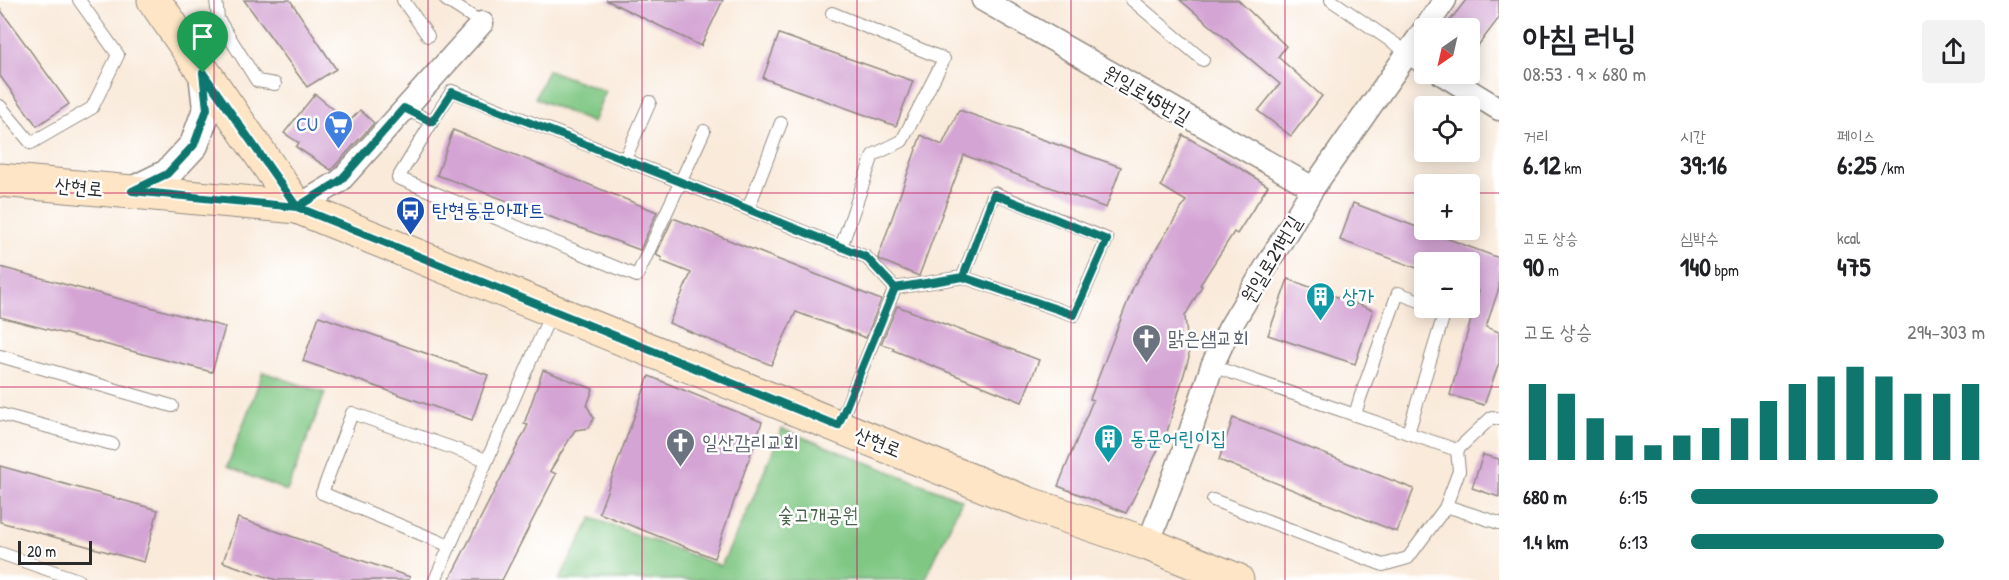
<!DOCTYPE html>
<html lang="ko">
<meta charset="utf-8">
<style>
body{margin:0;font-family:"Patrick Hand","Poor Story",sans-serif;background:#f2f2f2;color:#202124;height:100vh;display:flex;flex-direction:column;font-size:22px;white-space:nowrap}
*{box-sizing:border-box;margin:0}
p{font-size:20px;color:#757577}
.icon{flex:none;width:33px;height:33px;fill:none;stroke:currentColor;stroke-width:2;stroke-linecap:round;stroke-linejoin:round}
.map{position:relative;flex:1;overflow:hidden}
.drawer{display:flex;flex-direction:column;background:#fff;width:510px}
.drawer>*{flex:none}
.needle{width:39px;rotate:214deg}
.controls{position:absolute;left:1414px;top:18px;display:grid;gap:12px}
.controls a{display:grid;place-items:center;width:66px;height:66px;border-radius:6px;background:#fff;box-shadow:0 3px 15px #0003;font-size:30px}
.scale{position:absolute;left:18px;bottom:15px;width:74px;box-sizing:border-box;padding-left:6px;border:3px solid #2b2b2b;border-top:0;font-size:16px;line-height:21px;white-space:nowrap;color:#2b2b2b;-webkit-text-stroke:4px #fff;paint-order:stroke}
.pin{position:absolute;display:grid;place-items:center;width:51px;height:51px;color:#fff;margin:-62px -26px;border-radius:50% 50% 50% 0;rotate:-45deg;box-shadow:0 0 6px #0007}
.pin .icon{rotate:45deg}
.round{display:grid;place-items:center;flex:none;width:63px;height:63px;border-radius:6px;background:#f2f2f2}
.summary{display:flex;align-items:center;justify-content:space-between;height:102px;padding:0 24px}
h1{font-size:33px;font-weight:700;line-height:45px}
.figures{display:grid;grid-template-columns:repeat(3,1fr);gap:9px;height:102px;padding:6px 24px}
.figures div{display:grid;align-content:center}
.figures b{font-size:26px;font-weight:700}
.figures small{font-size:16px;font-weight:400}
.figures p{font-size:16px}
.chart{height:168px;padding:12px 24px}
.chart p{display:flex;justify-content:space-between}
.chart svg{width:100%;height:108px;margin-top:6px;stroke:#0f766e;stroke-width:6}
ul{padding:0 24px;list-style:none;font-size:20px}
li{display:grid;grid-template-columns:96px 72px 1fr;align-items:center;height:45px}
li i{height:15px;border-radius:8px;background:#0f766e}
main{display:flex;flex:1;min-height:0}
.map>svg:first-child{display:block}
.green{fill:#7fc783;stroke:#557957;stroke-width:1.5}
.building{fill:#d4a5d4}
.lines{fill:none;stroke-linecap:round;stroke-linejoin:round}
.service-casing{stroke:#928a82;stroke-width:14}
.minor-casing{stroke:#928a82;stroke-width:25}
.tertiary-casing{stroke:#928a82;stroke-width:31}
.secondary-casing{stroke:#928a82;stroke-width:35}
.service{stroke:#fff;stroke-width:12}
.minor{stroke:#fff;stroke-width:22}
.tertiary{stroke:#fff;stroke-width:28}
.secondary{stroke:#fde5c5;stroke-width:33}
.route-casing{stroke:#fff;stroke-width:12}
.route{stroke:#0f766e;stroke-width:8}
.grid{fill:none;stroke:#c2185b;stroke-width:1.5;stroke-opacity:0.55}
.labels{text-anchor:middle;stroke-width:5;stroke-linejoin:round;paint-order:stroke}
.street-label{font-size:20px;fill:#2b2b2b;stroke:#fff}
.shop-label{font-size:20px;fill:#366cbe;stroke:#fff;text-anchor:end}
.transit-label{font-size:20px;fill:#164399;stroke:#fff;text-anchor:start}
.culture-label{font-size:20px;fill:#0d838f;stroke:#fff;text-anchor:start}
.worship-label{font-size:20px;fill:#5b616d;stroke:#fff;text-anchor:start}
.park-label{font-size:20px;fill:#48624a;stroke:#fff}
</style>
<main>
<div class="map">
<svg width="1499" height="580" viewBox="0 0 1499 580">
<rect width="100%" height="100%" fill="#fff"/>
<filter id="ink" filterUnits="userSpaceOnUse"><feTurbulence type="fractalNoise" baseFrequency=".0167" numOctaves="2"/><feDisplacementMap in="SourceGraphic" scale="12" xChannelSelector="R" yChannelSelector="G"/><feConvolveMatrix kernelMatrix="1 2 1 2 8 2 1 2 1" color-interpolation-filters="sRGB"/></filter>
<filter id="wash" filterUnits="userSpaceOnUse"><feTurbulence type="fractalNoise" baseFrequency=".008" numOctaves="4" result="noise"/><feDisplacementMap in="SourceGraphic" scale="24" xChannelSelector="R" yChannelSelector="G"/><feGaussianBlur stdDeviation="1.35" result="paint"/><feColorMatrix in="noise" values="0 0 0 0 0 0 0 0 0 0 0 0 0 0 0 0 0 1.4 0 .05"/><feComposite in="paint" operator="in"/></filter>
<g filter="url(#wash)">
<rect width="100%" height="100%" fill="#f9eada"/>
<g class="green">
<path d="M548 70 605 91 593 123 535 98Z"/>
<path d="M263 372 325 393 287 491 227 467Z"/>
<path d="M782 429 962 500 925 580H559L592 518 721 566 751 503Z"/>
</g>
<g id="blocks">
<g class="building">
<path d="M244 0H290L336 69 307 87Z"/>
<path d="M606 0H723L701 46Z"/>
<path d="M1180 0H1238L1286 46 1278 57 1322 96 1291 136 1258 111 1280 84Z"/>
<path d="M1466 0H1499V18L1470 56V28H1444Z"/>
<path d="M0 9 69 104 37 126 0 76Z"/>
<path d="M779 34 913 81 896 126 763 78Z"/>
<path d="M315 94 349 122 360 110 374 123 331 170 296 147 299 143 284 133Z"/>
<path d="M959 110 1121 167 1106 208 964 155 919 276 880 260 878 258 921 135 942 145Z"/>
<path d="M453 130 657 212 640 250 437 175Z"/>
<path d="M1183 135 1235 165 1268 186 1237 234 1234 232 1200 285 1202 286 1185 316 1189 357 1167 432 1126 513 1058 486 1093 400 1090 399 1134 285 1186 201 1161 186Z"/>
<path d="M1353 203 1499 258V288L1486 327 1499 332V363L1484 405 1450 395 1479 291 1470 288V262H1425V271L1340 240Z"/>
<path d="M673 218 881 300 866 338 796 312 771 365 669 323 691 273 661 261 662 258 656 255Z"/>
<path d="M0 267 225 327 212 372 0 317Z"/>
<path d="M1288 279 1373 310 1355 364 1268 335Z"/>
<path d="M897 306 1039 360 1022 402 893 350 894 348 881 344Z"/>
<path d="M319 316 488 375 472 420 303 361Z"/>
<path d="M543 370 593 389 587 406 594 418 589 428 575 430 550 471 556 474 502 580H449L528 425 524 424Z"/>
<path d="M649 376 762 422 714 558 599 513Z"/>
<path d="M1233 418 1414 489 1397 532 1219 460Z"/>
<path d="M1483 455 1499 459V497L1472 488Z"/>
<path d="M0 466 158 510 144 562 0 522Z"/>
<path d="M238 518 410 577 409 580H276L223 562Z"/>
</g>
</g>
</g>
<g filter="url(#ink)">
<use href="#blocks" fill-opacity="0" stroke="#928a82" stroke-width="1.5"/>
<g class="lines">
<defs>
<g id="service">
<path d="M216 0 218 19 257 81 275 84"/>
<path d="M403 0 428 36"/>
<path d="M446 0 482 23"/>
<path d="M1132 0 1203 60"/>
<path d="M1331 0 1407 52"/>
<path d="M832 13 944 59 902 141 873 155 841 247"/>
<path d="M0 106 31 143 92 108 118 55 79 0"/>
<path d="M404 108 432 122 452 91 681 182 866 257 895 288 839 425"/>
<path d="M432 122 398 178 637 276 704 131"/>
<path d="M625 159 650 102"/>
<path d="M748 209 781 123"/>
<path d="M895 288 963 277 1074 315 1107 239 994 193 963 277"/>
<path d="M0 356 172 406"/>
<path d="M1212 366 1457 450 1492 417 1499 419"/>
<path d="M0 414 112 444"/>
<path d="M1355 415 1360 398 1398 293 1425 303"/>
<path d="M1408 433 1445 311 1437 308"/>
<path d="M1213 500 1383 565 1408 558 1445 508 1459 471 1457 450"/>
<path d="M1446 506 1499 523"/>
<path d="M450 546 322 493 352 413 487 460"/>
<path d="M0 553 78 580"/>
<path d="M435 580 552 311"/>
</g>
<g id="minor">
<path d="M983 0 1313 188"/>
<path d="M1407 52 1425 63"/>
<path d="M1442 74 1499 109"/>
<path d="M297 207 340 181 482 23"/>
<path d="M1148 544 1187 442 1212 366 1229 329 1313 188 1445 0"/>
</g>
<path id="tertiary" d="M132 191 167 174 194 145 207 109 203 73"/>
<g id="secondary">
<path d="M154 0 297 207"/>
<path d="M0 180 297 207 1027 503 1148 544 1237 580"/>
</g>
</defs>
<use href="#service" class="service-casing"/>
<use href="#minor" class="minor-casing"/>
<use href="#tertiary" class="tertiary-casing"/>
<use href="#secondary" class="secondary-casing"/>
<use href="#service" class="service"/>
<use href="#minor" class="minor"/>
<use href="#tertiary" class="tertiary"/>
<use href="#secondary" class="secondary"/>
</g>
</g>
<g class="lines" filter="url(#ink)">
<defs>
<path id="route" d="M203 73 207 109 194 145 167 174 132 191 297 207 838 426 895 288 963 277 994 194 1107 240 1074 315 963 277 895 288 866 257 681 182 452 92 432 122 404 108 340 181 297 207 203 73"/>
</defs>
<use href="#route" class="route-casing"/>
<use href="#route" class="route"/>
</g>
<path class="grid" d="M214 0V580M428 0V580M642 0V580M857 0V580M1071 0V580M1285 0V580M0 193H1425M1470 193H1499M0 387H1499"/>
<defs>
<symbol id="supermarket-pin" viewBox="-11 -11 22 30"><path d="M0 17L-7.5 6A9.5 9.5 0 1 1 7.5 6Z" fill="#3f7fe0" stroke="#fff"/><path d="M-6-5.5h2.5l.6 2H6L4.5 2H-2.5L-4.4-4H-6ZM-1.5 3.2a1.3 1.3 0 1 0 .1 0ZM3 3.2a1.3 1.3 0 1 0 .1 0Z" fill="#fff"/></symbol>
<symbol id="bus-pin" viewBox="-11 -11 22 30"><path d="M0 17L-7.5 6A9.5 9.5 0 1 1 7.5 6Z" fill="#1a4fb4" stroke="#fff"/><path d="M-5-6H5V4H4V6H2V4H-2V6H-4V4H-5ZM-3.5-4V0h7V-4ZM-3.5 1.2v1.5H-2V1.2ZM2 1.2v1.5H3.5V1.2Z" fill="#fff"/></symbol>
<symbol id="building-pin" viewBox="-11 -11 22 30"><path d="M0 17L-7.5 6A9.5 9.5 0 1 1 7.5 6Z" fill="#0f9aa8" stroke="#fff"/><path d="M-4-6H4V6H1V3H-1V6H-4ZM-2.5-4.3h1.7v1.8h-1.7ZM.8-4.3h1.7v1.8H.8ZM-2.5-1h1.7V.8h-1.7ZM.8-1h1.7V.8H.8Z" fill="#fff"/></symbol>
<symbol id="church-pin" viewBox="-11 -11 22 30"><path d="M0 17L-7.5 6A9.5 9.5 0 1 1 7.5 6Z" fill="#6b7280" stroke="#fff"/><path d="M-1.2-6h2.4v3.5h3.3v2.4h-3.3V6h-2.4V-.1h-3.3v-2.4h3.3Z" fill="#fff"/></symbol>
</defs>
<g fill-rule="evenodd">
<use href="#supermarket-pin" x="322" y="108" width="33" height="45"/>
<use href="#bus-pin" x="394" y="194" width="33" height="45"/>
<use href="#building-pin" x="1304" y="280" width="33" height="45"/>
<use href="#church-pin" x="1130" y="322" width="33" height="45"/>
<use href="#building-pin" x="1092" y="422" width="33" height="45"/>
<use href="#church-pin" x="664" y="426" width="33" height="45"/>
</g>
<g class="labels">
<g class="street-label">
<text transform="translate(1147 95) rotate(30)" y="7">원일로45번길</text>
<text transform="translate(79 187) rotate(5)" y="7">산현로</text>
<text transform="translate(1271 259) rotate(-59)" y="7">원일로21번길</text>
<text transform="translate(878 442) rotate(22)" y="7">산현로</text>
</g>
<g class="shop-label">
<text x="318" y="131">CU</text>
</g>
<g class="transit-label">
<text x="432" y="217">탄현동문아파트</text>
</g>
<g class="culture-label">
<text x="1342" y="303">상가</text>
<text x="1130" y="445">동문어린이집</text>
</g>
<g class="worship-label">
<text x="1168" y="345">맑은샘교회</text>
<text x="702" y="449">일산감리교회</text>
</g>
<g class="park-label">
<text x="818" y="522">숯고개공원</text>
</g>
</g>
</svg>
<div class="controls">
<a><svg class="needle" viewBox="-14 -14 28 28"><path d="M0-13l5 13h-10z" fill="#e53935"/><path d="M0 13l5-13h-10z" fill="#757577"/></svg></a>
<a><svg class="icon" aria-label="locate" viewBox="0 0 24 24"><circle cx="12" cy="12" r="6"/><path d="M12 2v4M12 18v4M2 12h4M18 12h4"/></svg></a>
<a>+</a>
<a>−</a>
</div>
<div class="scale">20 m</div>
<div class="pin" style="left:203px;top:73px;background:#1e9e55"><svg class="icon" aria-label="arrive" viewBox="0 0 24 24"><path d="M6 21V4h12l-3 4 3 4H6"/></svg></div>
</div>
<section class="drawer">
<div class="summary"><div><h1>아침 러닝</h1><p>08:53 · 9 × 680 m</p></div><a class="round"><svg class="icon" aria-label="share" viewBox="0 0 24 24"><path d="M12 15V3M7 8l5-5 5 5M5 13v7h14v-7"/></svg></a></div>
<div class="figures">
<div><p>거리</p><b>6.12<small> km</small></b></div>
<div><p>시간</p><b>39:16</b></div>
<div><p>페이스</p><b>6:25<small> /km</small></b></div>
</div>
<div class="figures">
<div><p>고도 상승</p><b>90<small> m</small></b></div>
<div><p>심박수</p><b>140<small> bpm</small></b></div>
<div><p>kcal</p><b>475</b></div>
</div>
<div class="chart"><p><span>고도 상승</span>294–303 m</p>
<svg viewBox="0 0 160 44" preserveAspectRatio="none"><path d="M5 44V13M15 44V17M25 44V27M35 44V34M45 44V38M55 44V34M65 44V31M75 44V27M85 44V20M95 44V13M105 44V10M115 44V6M125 44V10M135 44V17M145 44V17M155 44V13"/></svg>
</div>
<ul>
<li><b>680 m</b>6:15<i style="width:84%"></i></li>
<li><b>1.4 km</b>6:13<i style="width:86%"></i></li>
</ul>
</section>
</main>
